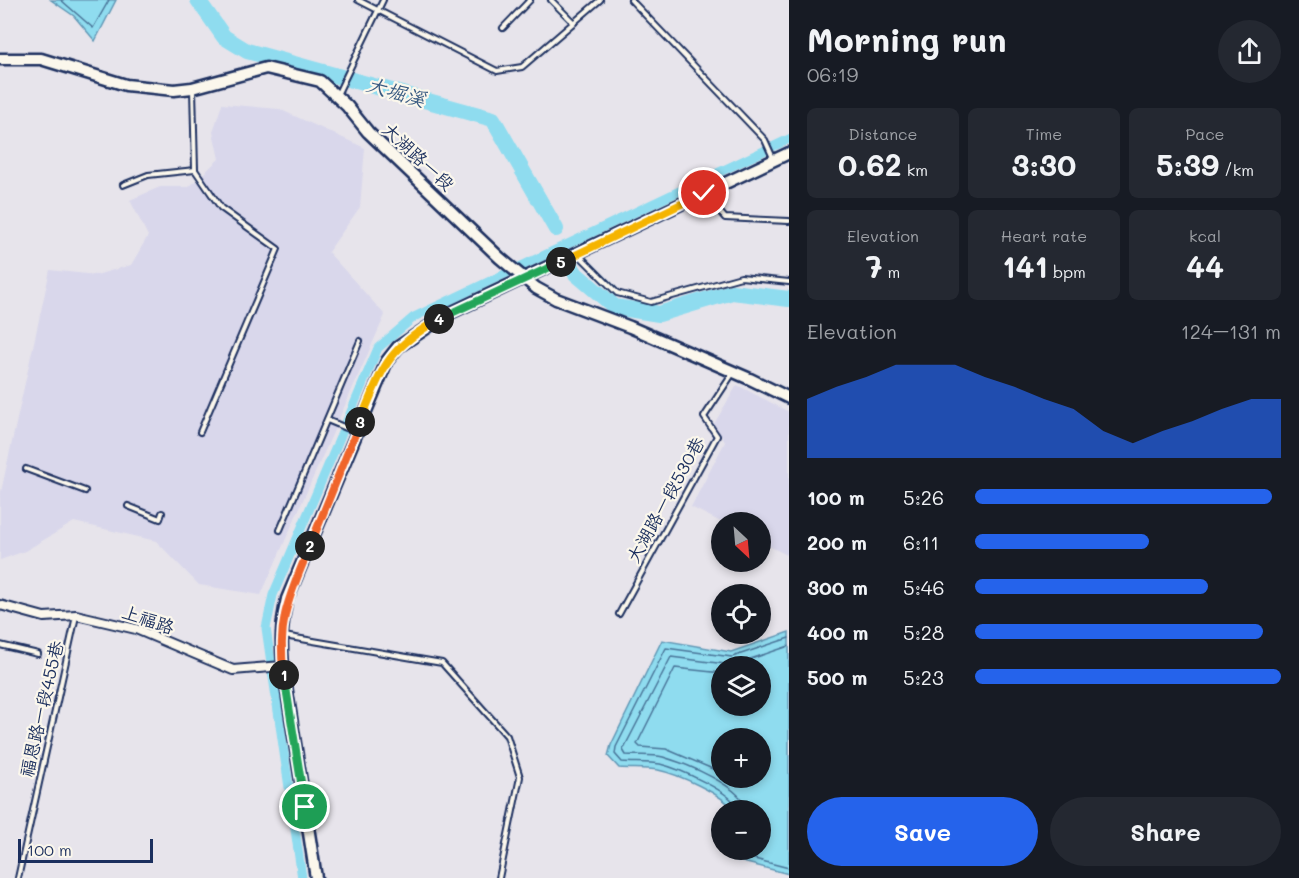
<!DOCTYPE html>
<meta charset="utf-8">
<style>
body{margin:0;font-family:Mali,"LXGW WenKai TC",sans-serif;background:#242831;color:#f1f3f6;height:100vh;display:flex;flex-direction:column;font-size:22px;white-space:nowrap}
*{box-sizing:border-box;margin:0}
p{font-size:20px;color:#9ea1a6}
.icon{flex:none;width:33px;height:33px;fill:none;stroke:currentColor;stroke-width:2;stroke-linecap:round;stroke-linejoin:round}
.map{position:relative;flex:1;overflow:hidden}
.drawer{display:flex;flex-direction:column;background:#171b24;width:510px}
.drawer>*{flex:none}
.needle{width:39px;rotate:154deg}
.buttons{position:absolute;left:711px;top:512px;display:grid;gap:12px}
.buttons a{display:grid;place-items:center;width:60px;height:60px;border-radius:50%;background:#171b24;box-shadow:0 3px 9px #0003;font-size:30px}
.scale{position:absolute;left:18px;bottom:15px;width:135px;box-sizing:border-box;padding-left:6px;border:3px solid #1b2f5e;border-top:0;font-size:16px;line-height:21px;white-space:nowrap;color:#1b2f5e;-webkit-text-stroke:4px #fbf7ec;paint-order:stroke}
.pin{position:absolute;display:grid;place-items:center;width:51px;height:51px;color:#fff;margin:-26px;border:3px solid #fff;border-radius:50%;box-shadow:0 2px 6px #0007}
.km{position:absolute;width:30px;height:30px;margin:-15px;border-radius:50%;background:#222;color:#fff;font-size:16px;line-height:30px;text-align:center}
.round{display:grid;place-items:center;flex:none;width:63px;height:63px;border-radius:32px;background:#242831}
.headline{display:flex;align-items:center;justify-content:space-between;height:102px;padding:0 18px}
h1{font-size:33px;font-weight:800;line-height:45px}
.metrics{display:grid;grid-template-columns:repeat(3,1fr);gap:9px;height:102px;padding:6px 18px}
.metrics div{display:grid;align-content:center;border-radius:9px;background:#242831;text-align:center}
.metrics b{font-size:30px;font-weight:800}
.metrics small{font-size:16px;font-weight:400}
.metrics p{font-size:16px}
.chart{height:168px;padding:12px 18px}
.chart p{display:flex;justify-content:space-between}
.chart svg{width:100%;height:108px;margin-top:6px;fill:#2563eb;opacity:.7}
.button{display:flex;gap:12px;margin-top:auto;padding:12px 18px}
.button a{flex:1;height:69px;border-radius:36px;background:#2563eb;color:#fff;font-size:24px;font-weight:800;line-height:69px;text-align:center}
.button a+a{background:#242831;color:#f1f3f6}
ul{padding:0 18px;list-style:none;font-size:20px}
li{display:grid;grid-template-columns:96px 72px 1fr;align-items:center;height:45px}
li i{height:15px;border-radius:8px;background:#2563eb}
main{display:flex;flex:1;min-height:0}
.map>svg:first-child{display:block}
.built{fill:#d9d7eb}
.water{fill:#8fdcef;stroke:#6197b5;stroke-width:1.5;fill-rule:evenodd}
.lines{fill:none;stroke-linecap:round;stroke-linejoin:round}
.shore{stroke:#497498;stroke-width:1.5}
.canal{stroke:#8fdcef;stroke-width:9}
.river{stroke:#8fdcef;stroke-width:16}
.lane-casing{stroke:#1b2f5e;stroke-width:8}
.street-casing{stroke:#1b2f5e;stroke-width:12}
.secondary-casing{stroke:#1b2f5e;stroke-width:15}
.lane{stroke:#fbf7ec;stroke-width:4}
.street{stroke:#fbf7ec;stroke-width:8}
.secondary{stroke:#fbf7ec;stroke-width:10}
.split-1-casing{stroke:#fff;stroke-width:12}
.split-2-casing{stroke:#fff;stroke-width:12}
.split-3-casing{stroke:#fff;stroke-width:12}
.split-4-casing{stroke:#fff;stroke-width:12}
.split-5-casing{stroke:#fff;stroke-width:12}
.split-6-casing{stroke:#fff;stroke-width:12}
.split-1{stroke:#22a559;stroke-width:8}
.split-2{stroke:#f0652b;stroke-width:8}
.split-3{stroke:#f0652b;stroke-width:8}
.split-4{stroke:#f5b400;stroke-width:8}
.split-5{stroke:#22a559;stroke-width:8}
.split-6{stroke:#f5b400;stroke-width:8}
.labels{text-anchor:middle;stroke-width:4.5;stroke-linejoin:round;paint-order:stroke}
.street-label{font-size:18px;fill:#1b2f5e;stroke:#fbf7ec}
.water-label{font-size:20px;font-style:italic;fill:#385a82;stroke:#fbf7ec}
</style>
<main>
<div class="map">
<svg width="789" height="878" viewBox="0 0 789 878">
<rect width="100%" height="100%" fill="#e7e4eb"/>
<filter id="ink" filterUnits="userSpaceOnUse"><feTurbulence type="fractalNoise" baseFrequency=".0167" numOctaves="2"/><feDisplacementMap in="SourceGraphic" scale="12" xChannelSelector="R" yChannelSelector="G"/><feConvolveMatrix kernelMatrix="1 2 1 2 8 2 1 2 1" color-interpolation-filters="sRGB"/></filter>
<g filter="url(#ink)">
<g class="built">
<path d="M222 104 279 109 365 148 360 207 328 252 385 315 261 595 199 585 156 541 74 522 25 551 0 560V496L50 270 96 275 131 265 148 236 130 200 160 187H189L219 159 213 132Z"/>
<path d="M737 385 789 412V556L761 542 760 522H721L691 507 725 442 714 424Z"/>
</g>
<g class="water">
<path d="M51 0H116L95 41 74 16Z"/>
<path d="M789 632V874L731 859 724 850 760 849V810H734C722 794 678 774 658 770 646 768 632 769 619 768L608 756 611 745 662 640 731 652ZM722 666H760V705H722ZM722 738H760V777H722Z"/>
</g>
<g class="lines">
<g class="shore">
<path d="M61 0 93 28 109 0"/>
<path d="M722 673 675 668 637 744 640 747 666 749 722 773"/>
<path d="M738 810C736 793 677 768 660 764 648 762 634 763 622 762L615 754 616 747 666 648 732 657 789 638"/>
<path d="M746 810C745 787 684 763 663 757 652 754 638 756 626 755L623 750 671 657 733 665 789 646"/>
<path d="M731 849 735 854 789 868"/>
</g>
<path class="canal" d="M302 878 266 628 273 595 378 348 414 317 789 139"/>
<g class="river">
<path d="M198 0 224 37 247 51 493 119 556 229"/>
<path d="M571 266 576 274 615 307 659 314 732 292 789 299"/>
</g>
<defs>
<g id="lane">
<path d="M358 0 497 71 522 67 600 0"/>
<path d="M551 0 574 23"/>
<path d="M631 0 765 140 774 160"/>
<path d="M503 28 530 0"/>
<path d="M337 95 383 0"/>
<path d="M195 170 221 208 278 249 200 432"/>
<path d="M123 185 148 175 195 170 193 89"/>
<path d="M705 194 725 218 789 221"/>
<path d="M579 255 617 293 651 302 741 277 789 282"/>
<path d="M327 420 356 432"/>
<path d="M26 469 85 491"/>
<path d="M128 506 160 519 162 513"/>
<path d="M280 530 360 341"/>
<path d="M619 614 717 436 704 417 733 373"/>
<path d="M284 636 442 663 507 736 520 777 499 878"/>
<path d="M0 645 38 654"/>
<path d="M18 878 76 616"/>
</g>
<path id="street" d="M0 605 44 617 76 615 136 629 233 670 283 666"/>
<g id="secondary">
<path d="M0 59H41L126 85 174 90 192 88 266 68 320 81 347 106 368 132 500 258 536 288 556 299 630 327 750 379 789 398"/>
<path d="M316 878 283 666C281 642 281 623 287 599L387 361 398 347 446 315 789 153"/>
</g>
</defs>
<use href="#lane" class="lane-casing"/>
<use href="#street" class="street-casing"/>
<use href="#secondary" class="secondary-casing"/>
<use href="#lane" class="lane"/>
<use href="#street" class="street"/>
<use href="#secondary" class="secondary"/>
</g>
</g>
<g class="lines" filter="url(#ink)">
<defs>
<path id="split-1" d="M284 675 305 807"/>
<path id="split-2" d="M284 675C276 621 290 595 310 546"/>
<path id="split-3" d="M310 546 360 422"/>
<path id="split-4" d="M360 422C383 367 386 350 439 319"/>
<path id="split-5" d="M439 319 561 262"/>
<path id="split-6" d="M561 262 704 193"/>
</defs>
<use href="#split-1" class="split-1-casing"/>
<use href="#split-2" class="split-2-casing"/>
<use href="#split-3" class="split-3-casing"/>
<use href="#split-4" class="split-4-casing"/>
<use href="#split-5" class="split-5-casing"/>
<use href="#split-6" class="split-6-casing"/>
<use href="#split-1" class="split-1"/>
<use href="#split-2" class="split-2"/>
<use href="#split-3" class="split-3"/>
<use href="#split-4" class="split-4"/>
<use href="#split-5" class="split-5"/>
<use href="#split-6" class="split-6"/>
</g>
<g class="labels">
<g class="street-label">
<text transform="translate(418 157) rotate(43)" y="6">大湖路一段</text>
<text transform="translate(666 500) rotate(-61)" y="6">大湖路一段530巷</text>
<text transform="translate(148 620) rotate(19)" y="6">上福路</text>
<text transform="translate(42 709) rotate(-77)" y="6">福恩路一段455巷</text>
</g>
<g class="water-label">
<text transform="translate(396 92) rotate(16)" y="7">大堀溪</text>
</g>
</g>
</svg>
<div class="buttons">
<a><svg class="needle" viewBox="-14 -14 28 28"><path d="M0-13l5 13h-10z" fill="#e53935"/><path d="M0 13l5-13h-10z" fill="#9ea1a6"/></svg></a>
<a><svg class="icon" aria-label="locate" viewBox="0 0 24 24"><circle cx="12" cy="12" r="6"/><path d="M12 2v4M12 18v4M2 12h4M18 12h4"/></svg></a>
<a><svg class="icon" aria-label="layers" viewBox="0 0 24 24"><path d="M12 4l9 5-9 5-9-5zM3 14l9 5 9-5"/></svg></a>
<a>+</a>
<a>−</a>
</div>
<div class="scale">100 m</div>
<div class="pin" style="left:305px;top:807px;background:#1e9e55"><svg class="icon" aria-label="arrive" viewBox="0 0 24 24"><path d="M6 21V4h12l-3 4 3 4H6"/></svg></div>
<div class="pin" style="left:704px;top:193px;background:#d93025"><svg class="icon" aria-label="check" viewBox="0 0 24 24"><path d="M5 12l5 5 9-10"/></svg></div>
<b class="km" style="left:284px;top:675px">1</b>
<b class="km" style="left:310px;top:546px">2</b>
<b class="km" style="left:360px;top:422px">3</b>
<b class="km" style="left:439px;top:319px">4</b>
<b class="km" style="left:561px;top:262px">5</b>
</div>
<section class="drawer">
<div class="headline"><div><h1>Morning run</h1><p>06:19</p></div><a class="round"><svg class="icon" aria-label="share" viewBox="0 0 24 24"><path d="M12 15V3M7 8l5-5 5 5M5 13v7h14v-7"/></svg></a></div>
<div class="metrics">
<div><p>Distance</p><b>0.62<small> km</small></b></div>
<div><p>Time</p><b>3:30</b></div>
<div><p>Pace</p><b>5:39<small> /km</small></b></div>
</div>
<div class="metrics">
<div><p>Elevation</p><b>7<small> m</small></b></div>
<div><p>Heart rate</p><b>141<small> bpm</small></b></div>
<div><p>kcal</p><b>44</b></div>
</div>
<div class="chart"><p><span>Elevation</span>124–131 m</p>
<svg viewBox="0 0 160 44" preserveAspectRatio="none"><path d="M0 44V20L10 15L20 11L30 6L40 6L50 6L60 11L70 15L80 20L90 24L100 33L110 38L120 33L130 29L140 24L150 20L160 20V44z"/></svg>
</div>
<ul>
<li><b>100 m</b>5:26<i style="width:97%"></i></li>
<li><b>200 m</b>6:11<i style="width:57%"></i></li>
<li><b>300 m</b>5:46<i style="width:76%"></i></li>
<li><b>400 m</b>5:28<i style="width:94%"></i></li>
<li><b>500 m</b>5:23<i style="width:100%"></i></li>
</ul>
<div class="button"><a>Save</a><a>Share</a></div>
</section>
</main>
